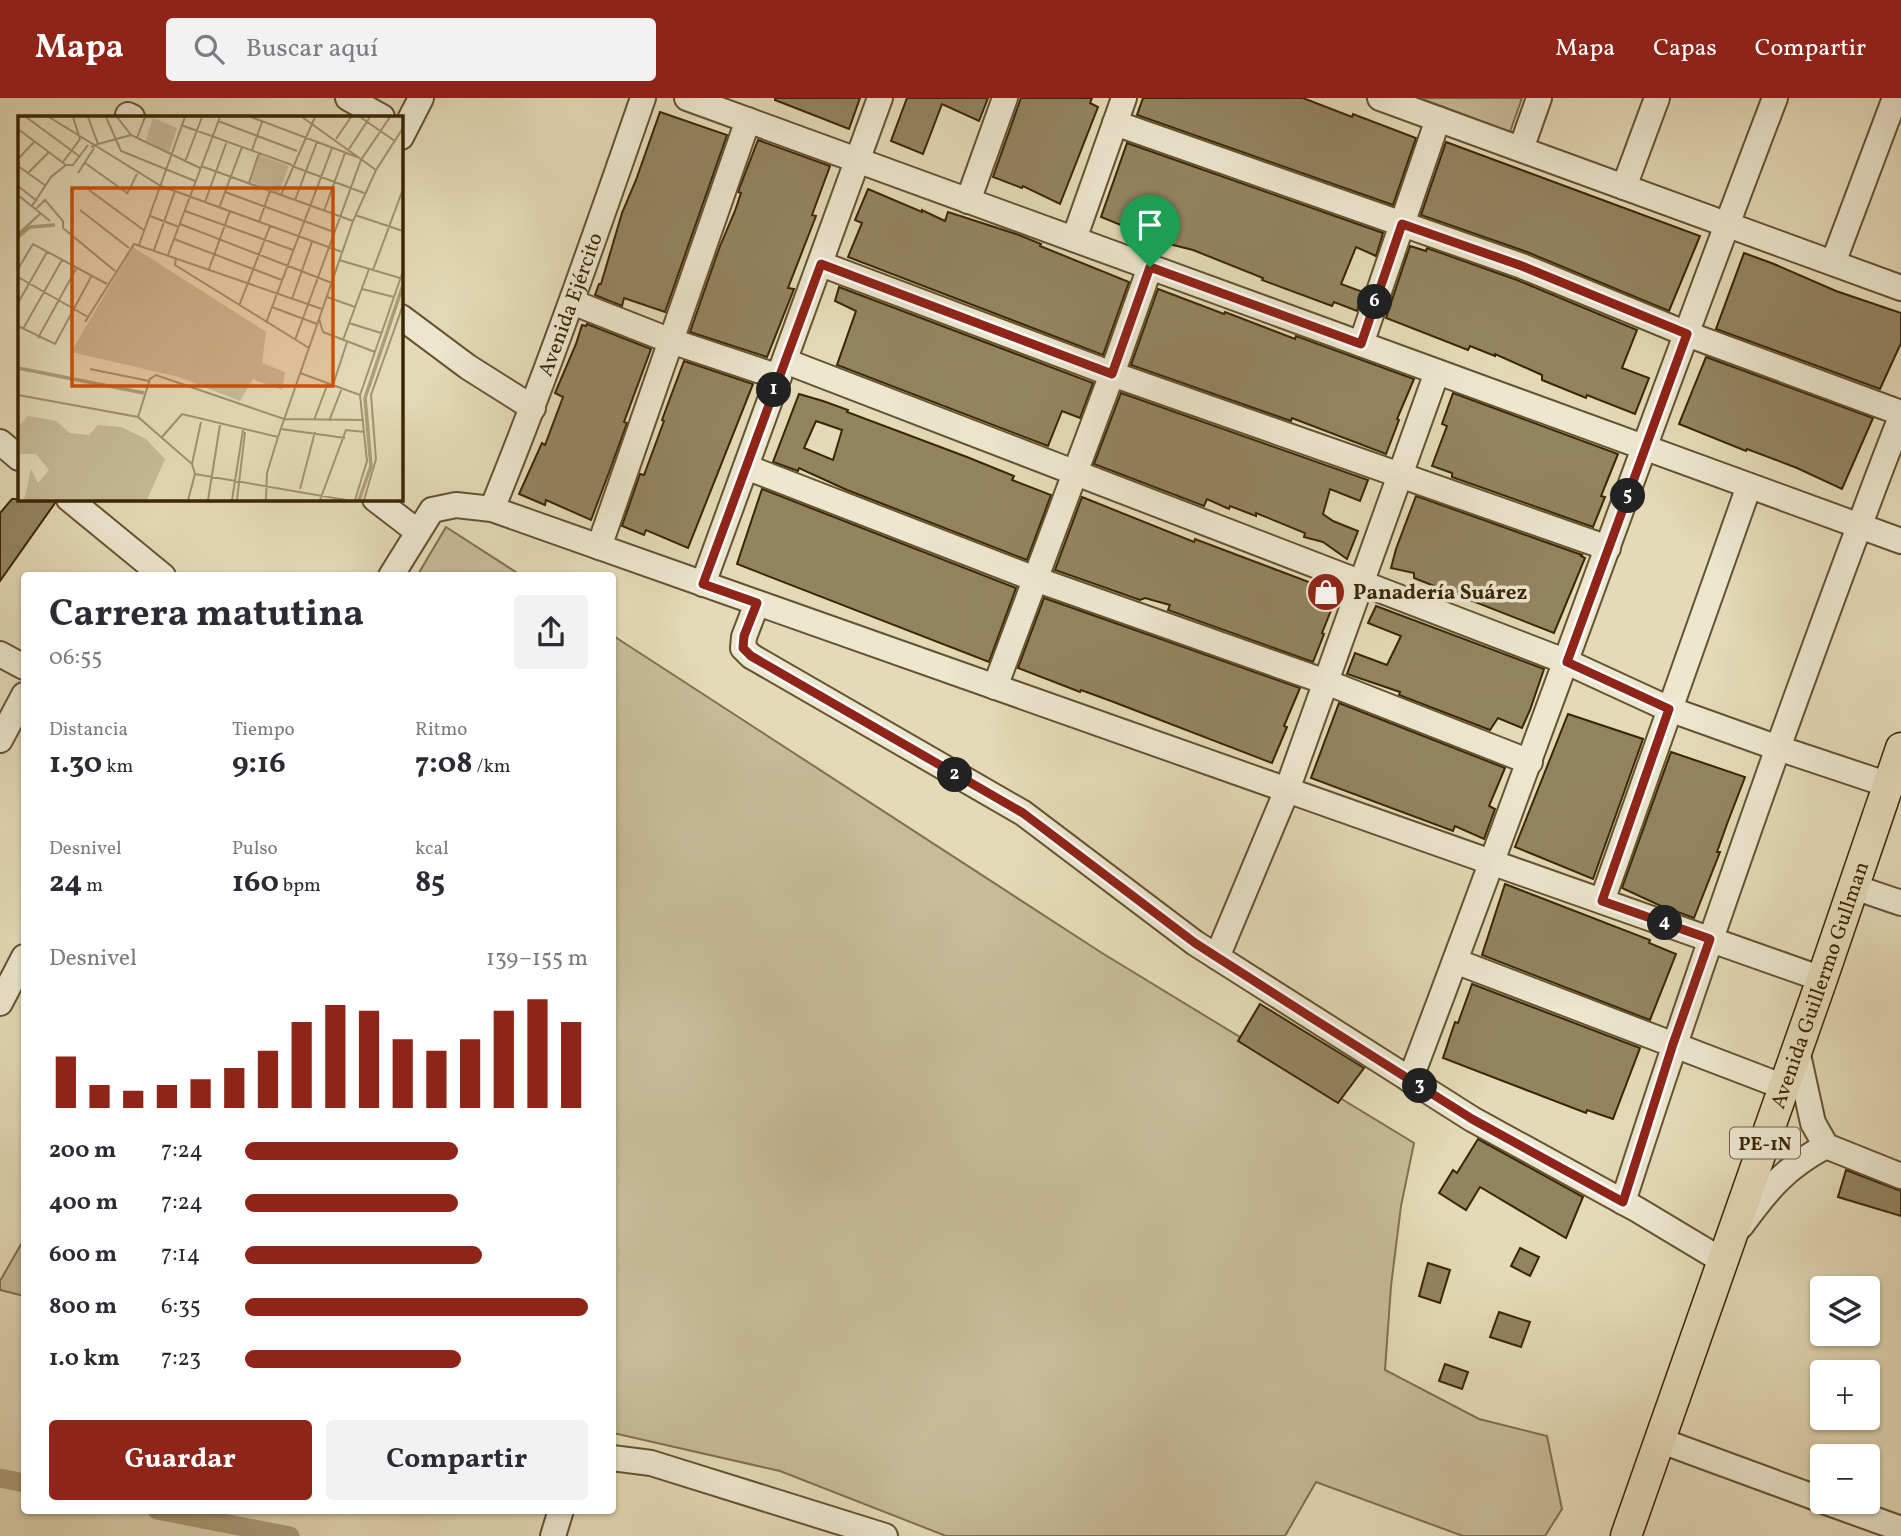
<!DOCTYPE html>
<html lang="es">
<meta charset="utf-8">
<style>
body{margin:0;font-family:Vollkorn,serif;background:#f2f2f3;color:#2b2b33;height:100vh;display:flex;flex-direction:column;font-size:26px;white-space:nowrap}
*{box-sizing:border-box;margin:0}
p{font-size:23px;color:#7c7c81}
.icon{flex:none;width:38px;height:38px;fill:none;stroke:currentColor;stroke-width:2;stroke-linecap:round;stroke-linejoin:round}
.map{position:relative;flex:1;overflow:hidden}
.drawer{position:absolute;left:21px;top:474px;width:595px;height:942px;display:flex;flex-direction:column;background:#fff;border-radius:7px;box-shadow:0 2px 5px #0004}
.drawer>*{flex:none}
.tools{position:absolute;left:1810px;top:1178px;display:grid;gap:14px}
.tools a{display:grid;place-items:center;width:70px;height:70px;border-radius:7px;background:#fff;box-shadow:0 2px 5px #0004;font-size:35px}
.pin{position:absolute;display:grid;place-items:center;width:60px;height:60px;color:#fff;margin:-72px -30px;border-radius:50% 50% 50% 0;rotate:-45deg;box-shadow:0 0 7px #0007}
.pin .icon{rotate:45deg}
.km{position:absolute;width:35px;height:35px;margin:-18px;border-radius:50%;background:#222;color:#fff;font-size:19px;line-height:35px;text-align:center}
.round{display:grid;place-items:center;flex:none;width:74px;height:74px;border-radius:7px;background:#f2f2f3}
.summary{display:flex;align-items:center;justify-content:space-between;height:119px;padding:0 28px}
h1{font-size:38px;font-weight:700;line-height:52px}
.metrics{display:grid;grid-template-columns:repeat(3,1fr);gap:10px;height:119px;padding:7px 28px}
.metrics div{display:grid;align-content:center}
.metrics b{font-size:30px;font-weight:700}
.metrics small{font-size:19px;font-weight:400}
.metrics p{font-size:19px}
.chart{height:196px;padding:14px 28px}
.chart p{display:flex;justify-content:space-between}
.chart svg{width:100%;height:126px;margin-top:7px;stroke:#8f2418;stroke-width:6}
.button{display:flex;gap:14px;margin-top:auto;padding:14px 28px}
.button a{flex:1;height:80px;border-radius:7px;background:#8f2418;color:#fff;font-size:28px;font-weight:700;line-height:80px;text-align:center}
.button a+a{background:#f2f2f3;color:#2b2b33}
ul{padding:0 28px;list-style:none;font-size:23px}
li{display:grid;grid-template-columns:112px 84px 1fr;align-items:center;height:52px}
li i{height:18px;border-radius:9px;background:#8f2418}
header{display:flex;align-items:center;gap:42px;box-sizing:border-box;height:98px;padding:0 35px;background:#8f2418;color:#fff}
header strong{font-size:33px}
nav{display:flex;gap:38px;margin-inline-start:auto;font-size:24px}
.search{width:490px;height:63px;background:#f2f2f3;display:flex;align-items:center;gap:18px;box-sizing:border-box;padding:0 24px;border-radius:7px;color:#7c7c81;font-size:26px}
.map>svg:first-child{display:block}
.green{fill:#c7bb99;stroke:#81704e;stroke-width:2}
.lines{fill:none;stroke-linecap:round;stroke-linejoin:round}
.canal{stroke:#ab9d7a;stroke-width:19}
.building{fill:#938461;stroke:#3b2604;stroke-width:2;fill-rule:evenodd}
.minor-casing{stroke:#655331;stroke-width:28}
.major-casing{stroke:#3b2604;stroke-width:33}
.minor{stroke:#ede7d0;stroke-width:24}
.major{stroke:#e4dab7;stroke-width:30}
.route-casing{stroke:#fff;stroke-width:14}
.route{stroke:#8f2418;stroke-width:9}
.labels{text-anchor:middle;stroke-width:7;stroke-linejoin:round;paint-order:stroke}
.shield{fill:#ede7d0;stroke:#706041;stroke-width:2}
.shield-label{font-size:19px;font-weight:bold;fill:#3b2604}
.street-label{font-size:21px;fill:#3b2604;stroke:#ede7d0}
.poi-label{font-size:21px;font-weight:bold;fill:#3b2604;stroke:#ede7d0;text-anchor:start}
.inset-river{fill:none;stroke:#ab9d7a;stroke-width:3.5}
.inset-road{fill:none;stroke:#a0926f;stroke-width:2}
.view{fill:#ce510b;fill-opacity:0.15;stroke:#ce510b;stroke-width:3.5}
.inset-edge{fill:none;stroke:#3b2604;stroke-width:3.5}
</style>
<header>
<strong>Mapa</strong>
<div class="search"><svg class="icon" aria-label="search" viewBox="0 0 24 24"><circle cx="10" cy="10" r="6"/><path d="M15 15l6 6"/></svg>Buscar aquí</div>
<nav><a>Mapa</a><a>Capas</a><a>Compartir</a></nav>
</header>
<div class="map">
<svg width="1901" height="1438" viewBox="0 0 1901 1438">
<rect width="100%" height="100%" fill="#e4dab7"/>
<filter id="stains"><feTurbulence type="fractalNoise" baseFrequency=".00286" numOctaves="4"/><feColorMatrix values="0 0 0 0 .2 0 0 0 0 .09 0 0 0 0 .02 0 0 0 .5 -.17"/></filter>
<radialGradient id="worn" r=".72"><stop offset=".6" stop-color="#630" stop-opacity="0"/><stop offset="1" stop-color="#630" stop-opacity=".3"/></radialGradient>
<g class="green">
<path d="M1420 0H1522L1510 34Z"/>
<path d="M446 429 522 478H417Z"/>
<path d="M612 537 1102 855 1414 1045 1401 1108 1391 1188 1385 1272 1479 1321 1547 1338 1562 1411 1545 1438H1463L1316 1384 1285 1438H946L780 1373 613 1335Z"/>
<path d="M24 1141V1198L0 1192V1183Z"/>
</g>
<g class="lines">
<g class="canal">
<path d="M0 1380 24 1385"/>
<path d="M157 1412 290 1438"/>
</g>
</g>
<g class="building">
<path d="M775 0H860L849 31 775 2Z"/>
<path d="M907 0H988L979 23 942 6 923 56 891 43Z"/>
<path d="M1021 0H1092L1090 5 1098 9 1060 106 1023 88 1022 90 993 79Z"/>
<path d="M1143 0H1303L1352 19 1353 16 1416 40 1393 107 1137 17Z"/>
<path d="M660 14 727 37 665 214 624 200 622 208 595 197 599 186H601L622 115 636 82Z"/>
<path d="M758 42 830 68 812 117 816 118 788 190 794 191 767 259 690 234 720 148 735 113 741 95 738 94Z"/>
<path d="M1446 44 1700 138 1669 213 1527 154 1421 117Z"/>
<path d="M1127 45 1383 135 1376 158 1356 149 1341 186 1363 194 1357 213 1334 204 1332 208 1262 182 1263 180 1193 152 1165 145 1101 119Z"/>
<path d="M868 91 922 114V112L945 123 948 114 1019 137 1041 146 1040 148 1129 184 1103 257 848 159 862 125 855 122Z"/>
<path d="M1410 148 1426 153 1427 150 1517 182 1637 232 1622 270 1649 280 1635 316 1587 297 1586 300 1542 282V277L1495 256V258L1470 248 1468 252 1386 220Z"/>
<path d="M1744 155 1774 166 1836 193 1901 215V245L1880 291 1716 231Z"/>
<path d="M839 189 1093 285 1080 320 1062 313 1048 348 837 267 856 213 835 203Z"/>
<path d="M1158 191 1224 216 1225 214 1295 241 1296 238 1414 281 1397 321 1399 322 1386 356 1292 320 1291 323 1131 267Z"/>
<path d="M587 226 651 251 624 324 627 325 611 369 591 422 546 402 545 407 519 396 542 345 545 347 563 299 555 295 576 246 582 227 586 228Z"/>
<path d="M1706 259 1873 320 1842 391 1797 370 1747 351 1746 353 1679 326Z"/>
<path d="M684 263 753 286 688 450 646 432 644 437 622 428 640 376 644 377 664 323 662 322 669 303Z"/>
<path d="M1121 295 1368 382 1360 403 1330 391 1323 416 1333 423 1358 433 1347 461 1323 444 1304 439 1305 435 1256 415V418L1230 408 1229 411 1207 401 1204 408 1094 366Z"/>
<path d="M1453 295 1618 356 1601 398 1605 399 1593 429 1452 379V375L1432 368 1447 328 1442 326Z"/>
<path d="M799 296 823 303 848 312 847 314 967 359 1014 378 1012 382 1051 397 1027 462 847 392 799 370 798 373 773 364ZM816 323 842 332 833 362 804 350Z"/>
<path d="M762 391 1016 490 989 564 737 466Z"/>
<path d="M1416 398 1582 457 1581 458 1585 460 1554 535 1414 480V475L1391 470 1396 451Z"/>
<path d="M1082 399 1194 444 1195 441 1338 495 1322 535 1324 536 1313 564 1168 512 1170 507 1145 500 1140 502 1055 472Z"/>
<path d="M12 401H54L55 405 0 483V415Z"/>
<path d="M1044 500 1300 590 1284 628 1287 629 1272 665 1111 603 1081 592 1080 594 1018 570Z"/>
<path d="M1376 508 1544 571 1530 612 1522 630 1498 620 1490 632 1399 597 1400 594 1347 576 1355 555 1387 567 1401 538 1368 525Z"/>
<path d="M1339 605 1505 670 1489 708 1495 711 1484 741 1455 728 1453 733 1311 680Z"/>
<path d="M1568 616 1643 641 1593 781 1515 749Z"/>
<path d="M1671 654 1745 679 1727 726 1717 754H1720L1694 820 1661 808 1622 790Z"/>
<path d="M1505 786 1650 842 1649 845 1676 856 1650 922 1482 857Z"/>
<path d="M1472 886 1640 950 1613 1021 1587 1012 1586 1015 1443 960 1455 924 1458 925Z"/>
<path d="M1260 906 1364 970 1338 1005 1238 943Z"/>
<path d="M1478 1041 1583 1099 1566 1140 1480 1089 1466 1112 1439 1095 1453 1072 1457 1075Z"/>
<path d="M1846 1072 1901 1093V1118L1838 1099Z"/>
<path d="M1520 1150 1539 1159 1530 1178 1511 1168Z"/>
<path d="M1428 1165 1450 1172 1440 1205 1419 1198Z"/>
<path d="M1499 1214 1530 1224 1521 1249 1490 1239Z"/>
<path d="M1445 1266 1468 1274 1462 1291 1439 1283Z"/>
</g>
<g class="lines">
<defs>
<g id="minor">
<path d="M348 0 382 19"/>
<path d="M687 0 1901 443"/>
<path d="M1380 0 1901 190"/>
<path d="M128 17 132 19"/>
<path d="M1115 25 1522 168 1687 236 1901 315"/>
<path d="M401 39 421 0"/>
<path d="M1521 51 1539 0"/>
<path d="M1624 89 1657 0"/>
<path d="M968 103 1005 0"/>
<path d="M1074 141 1124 0"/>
<path d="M1833 165 1895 0"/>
<path d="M821 166 1112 276 1608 450"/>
<path d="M572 204 671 243 779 279"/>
<path d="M401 219 468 269 533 310"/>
<path d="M1361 246 1438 21"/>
<path d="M785 263 1567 564 1669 611 1778 650 1889 687"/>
<path d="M0 344 19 360"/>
<path d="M746 369 1035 481 1326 584 1530 664"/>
<path d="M69 401 163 478"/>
<path d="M375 401 418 434"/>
<path id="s1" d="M492 411C547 276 595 138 643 0"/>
<path d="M599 449 748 22"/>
<path d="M391 478 432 412 456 407 492 411 1822 881"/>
<path d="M703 486 880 0"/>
<path d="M757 505 744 539 743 550 751 558 1023 715 1195 845 1472 1021 1638 1112 1723 1163"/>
<path d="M0 556 24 569"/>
<path d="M995 589 1112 276 1150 169"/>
<path d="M0 642 24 597"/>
<path d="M1854 789 1901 805"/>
<path d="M1602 803 1749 388"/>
<path d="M1217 859 1287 692 1437 274"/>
<path d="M1455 863 1784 989"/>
<path d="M0 905 24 859"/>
<path d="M1797 952 1813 1025 1826 1048 1901 1078"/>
<path d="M1410 982C1534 656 1650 326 1775 0"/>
<path d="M1623 1104C1672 951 1725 799 1779 647 1819 537 1858 428 1901 319"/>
<path d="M1741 1128C1768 1091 1785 1070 1826 1048"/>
<path d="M1659 1342 1822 1402"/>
<path d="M612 1360 651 1365 885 1438"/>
<path d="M1826 1404 1901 1431"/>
<path d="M553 1438 561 1412"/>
</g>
<g id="major">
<path id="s2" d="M1626 1438 1822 881 1901 650"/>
</g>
</defs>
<use href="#minor" class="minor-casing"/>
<use href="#major" class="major-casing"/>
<use href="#minor" class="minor"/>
<use href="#major" class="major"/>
</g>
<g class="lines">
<defs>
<path id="route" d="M1402 126 1522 168 1687 236 1567 564 1669 611 1602 803 1710 841 1673 946 1623 1104 1472 1021 1312 920 1195 845 1023 715 751 558 743 550 744 538 757 505 703 486 821 166 1112 276 1150 169 1361 246Z"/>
</defs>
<use href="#route" class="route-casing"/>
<use href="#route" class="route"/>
</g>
<defs>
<symbol id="shop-disc" viewBox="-11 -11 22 22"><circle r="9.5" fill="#8f2418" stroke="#ede7d0"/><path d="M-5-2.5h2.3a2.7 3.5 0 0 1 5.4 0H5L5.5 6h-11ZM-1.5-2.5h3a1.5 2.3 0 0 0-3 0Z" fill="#fff"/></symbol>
</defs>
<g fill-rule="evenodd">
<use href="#shop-disc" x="1304" y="472" width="44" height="44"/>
</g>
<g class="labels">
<rect class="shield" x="1730" y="1029.5" width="70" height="31" rx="5"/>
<g class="shield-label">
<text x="1765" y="1052">PE-1N</text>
</g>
<g class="street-label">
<text dy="7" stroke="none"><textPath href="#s1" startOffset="219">Avenida Ejército</textPath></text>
<text dy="7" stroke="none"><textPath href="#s2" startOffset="584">Avenida Guillermo Gullman</textPath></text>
</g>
<g class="poi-label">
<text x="1353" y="501">Panadería Suárez</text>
</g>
</g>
<g transform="translate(18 18)">
<rect width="385" height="385" fill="#e4dab7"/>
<path d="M135 2 159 12 151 37 128 24ZM241 39 271 50 261 77 233 66ZM115 131 248 216 244 247 267 256 264 274 235 263 222 285 161 261 53 236ZM10 300 38 305 52 317 71 319 80 309 103 311 128 323 147 343 129 384H6L13 353 20 367 31 354 18 338H0V311Z" fill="#c7bb99"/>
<path class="inset-river" d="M0 121 12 111 37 109M0 252 126 277M341 384 353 350 347 282 385 169"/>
<path class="inset-road" d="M8 1 61 40M31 1 143 70 324 136M70 1 80 28 73 31M88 1 103 35 177 65M99 1 113 19 182 52M233 1 339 41M284 1 358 54M342 1 377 25M200 5 279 35M163 9 274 49M0 13 48 49H55L70 29M119 22 127 1M318 23 333 1M80 28 113 19M331 33 352 1M234 34 244 6M0 43 17 25M45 46 62 23 55 1M167 46 184 1M67 47 109 77M0 50 28 70M183 50 335 105M274 50 346 77M10 57 31 36M60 57 76 32M231 67 241 37M0 70 19 85M71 74 127 115M207 76 316 116M109 78 119 58M0 79 32 105M263 79 297 1M277 84 299 26M187 86 209 25M14 90 33 61 48 49M201 92 224 31M18 93 27 84 45 105V112L97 155M62 94 111 132M167 95 275 134M306 95 327 37M337 99 385 115M132 100 161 111M241 106 252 75M162 108 314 167M0 118 23 97M156 123 264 164M121 129 167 1M136 134 157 75M150 139 202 1M158 142 157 149 291 232M321 144 382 162M0 153 15 128 89 168M191 153 212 95M355 154 385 73M0 161 70 201M344 173 376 181M309 181 337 191M274 183 294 126M0 187 29 136M221 190 252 110M254 191 299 208M301 203 305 216 357 236M67 206 116 128 304 193M248 207 314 32M331 207 363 217M0 210 37 228 74 159M5 213 44 144M20 222 59 151M277 224 343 44 372 1M325 224 351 153M72 253 131 265M282 257 342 279M315 269 329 226M0 279 120 301 174 348 177 358 170 384M120 301 132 263 138 259 266 303 346 304M296 304 310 267M311 305 324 272M263 313 327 322M144 321 164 298 260 321M174 348 183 306M177 358 328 384M282 373 297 316M190 384 202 309M214 384 225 314M219 384 227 316M248 384 249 357 260 321 335 105 358 54 385 12M302 384 328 314 347 316M337 384 349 345 342 279 385 155M346 384 358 343 353 279 385 189"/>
<path class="view" d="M54 72H315V270H54Z"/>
<rect width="385" height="385" class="inset-edge"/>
</g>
<rect width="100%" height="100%" filter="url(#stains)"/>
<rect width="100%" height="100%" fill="url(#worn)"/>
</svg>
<div class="tools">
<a><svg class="icon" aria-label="layers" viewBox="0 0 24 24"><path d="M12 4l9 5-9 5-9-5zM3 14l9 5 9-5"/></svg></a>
<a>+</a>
<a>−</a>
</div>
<div class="pin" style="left:1150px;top:169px;background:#1e9e55"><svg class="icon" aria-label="arrive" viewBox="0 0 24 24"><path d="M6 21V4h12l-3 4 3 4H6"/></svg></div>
<b class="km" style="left:774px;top:292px">1</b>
<b class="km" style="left:955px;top:677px">2</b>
<b class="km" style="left:1420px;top:988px">3</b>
<b class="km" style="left:1665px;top:825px">4</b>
<b class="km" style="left:1628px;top:398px">5</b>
<b class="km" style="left:1375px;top:204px">6</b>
<section class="drawer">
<div class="summary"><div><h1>Carrera matutina</h1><p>06:55</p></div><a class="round"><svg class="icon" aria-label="share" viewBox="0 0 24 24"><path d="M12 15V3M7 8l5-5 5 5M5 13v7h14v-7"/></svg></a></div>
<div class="metrics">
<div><p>Distancia</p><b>1.30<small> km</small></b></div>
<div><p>Tiempo</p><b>9:16</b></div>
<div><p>Ritmo</p><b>7:08<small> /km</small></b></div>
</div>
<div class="metrics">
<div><p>Desnivel</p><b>24<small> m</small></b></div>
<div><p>Pulso</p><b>160<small> bpm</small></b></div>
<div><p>kcal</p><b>85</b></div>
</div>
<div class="chart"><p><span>Desnivel</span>139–155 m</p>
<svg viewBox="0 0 160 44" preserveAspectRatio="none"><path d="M5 44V26M15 44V36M25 44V38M35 44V36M45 44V34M55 44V30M65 44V24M75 44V14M85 44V8M95 44V10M105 44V20M115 44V24M125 44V20M135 44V10M145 44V6M155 44V14"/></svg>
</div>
<ul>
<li><b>200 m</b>7:24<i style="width:62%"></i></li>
<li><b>400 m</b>7:24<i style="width:62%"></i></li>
<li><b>600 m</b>7:14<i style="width:69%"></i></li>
<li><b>800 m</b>6:35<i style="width:100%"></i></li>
<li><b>1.0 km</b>7:23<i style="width:63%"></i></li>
</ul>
<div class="button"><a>Guardar</a><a>Compartir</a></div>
</section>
</div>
